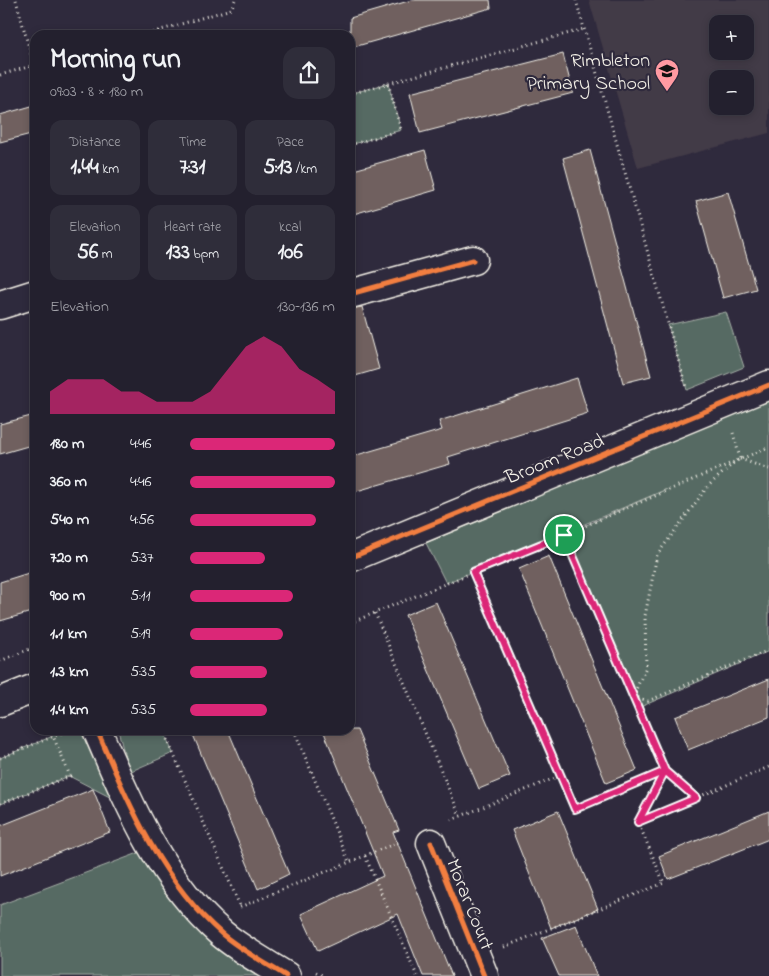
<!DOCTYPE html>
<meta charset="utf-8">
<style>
body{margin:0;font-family:"Indie Flower",sans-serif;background:#2f2d3a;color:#f1f3f6;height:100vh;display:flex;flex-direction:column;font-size:19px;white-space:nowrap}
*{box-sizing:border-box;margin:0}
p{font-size:16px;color:#a3a3aa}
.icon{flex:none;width:28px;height:28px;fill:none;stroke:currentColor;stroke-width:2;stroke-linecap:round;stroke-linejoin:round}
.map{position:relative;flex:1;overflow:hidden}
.sheet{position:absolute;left:30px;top:30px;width:325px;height:705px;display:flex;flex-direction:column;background:#23202e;border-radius:15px;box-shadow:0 2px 8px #0003,0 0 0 1px #403e4a}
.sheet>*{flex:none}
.controls{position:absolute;left:709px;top:15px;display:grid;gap:10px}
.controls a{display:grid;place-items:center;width:45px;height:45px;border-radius:10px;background:#23202e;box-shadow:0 2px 8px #0003,0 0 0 1px #403e4a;font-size:25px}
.pin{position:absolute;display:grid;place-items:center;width:42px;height:42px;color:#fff;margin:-21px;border:2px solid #fff;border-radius:50%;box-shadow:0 1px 5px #0007}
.round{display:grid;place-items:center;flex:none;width:52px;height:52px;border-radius:15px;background:#2f2d3a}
.summary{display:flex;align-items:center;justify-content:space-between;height:85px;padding:0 20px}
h1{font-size:28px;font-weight:800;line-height:38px}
.metrics{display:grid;grid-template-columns:repeat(3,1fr);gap:8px;height:85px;padding:5px 20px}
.metrics div{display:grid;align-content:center;border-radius:12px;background:#2f2d3a;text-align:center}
.metrics b{font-size:21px;font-weight:800}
.metrics small{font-size:14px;font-weight:400}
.metrics p{font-size:14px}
.chart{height:140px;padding:10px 20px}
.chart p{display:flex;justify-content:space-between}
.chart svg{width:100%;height:90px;margin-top:5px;fill:#db2777;opacity:.7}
ul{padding:0 20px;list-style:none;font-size:16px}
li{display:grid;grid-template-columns:80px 60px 1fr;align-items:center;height:38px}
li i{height:12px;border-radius:6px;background:#db2777}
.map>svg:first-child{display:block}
.built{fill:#423a47;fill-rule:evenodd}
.green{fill:#566a63;stroke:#a5aea6}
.building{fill:#70615e;stroke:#f4f1e8}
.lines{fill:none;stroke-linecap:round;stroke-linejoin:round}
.minor-casing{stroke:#f4f1e8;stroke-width:31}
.path{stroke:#f4f1e8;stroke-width:3;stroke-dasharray:1 4;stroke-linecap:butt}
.minor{stroke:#2f2a3d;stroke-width:28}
.cycleway-casing{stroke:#2f2a3d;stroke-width:8}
.cycleway{stroke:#f27e40;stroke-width:5}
.route-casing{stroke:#fff;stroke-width:10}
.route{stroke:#db2777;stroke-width:6}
.labels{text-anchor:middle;stroke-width:4.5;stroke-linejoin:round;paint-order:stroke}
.poi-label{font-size:20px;fill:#f4f1e8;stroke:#2f2a3d;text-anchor:end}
.street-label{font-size:20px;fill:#f4f1e8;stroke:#2f2a3d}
</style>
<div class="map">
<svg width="769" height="976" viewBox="0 0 769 976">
<rect width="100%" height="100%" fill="#2f2a3d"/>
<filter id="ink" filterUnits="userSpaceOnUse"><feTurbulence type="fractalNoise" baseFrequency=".02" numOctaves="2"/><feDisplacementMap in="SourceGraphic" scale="10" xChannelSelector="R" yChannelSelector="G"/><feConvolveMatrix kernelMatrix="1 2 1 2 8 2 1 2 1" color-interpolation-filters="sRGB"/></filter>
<g filter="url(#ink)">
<path class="built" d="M589 0H769V133L638 168ZM718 24H745V51H718ZM718 79H745V106H718Z"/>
<g class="green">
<path d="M388 83 401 130 350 145V94Z"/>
<path d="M726 312 744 367 687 390 668 325Z"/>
<path d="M769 399V651L638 708 564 535 667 489 446 583 426 543Z"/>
<path d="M50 730H97L131 808 69 776 0 804V758L53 736Z"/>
<path d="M118 730H163L173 753 129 772Z"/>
<path d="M152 848 286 976H0V905Z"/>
</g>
<g class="building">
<path d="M412 0H490L491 8 350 48V18Z"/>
<path d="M563 54 573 93 420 133 410 93Z"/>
<path d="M35 105V133L0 142V115Z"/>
<path d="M425 150 436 190 350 215V171Z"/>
<path d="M590 150 651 376 623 383 563 158Z"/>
<path d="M728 192 756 289 723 298 696 201Z"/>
<path d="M362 307 379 369 355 376 350 358V309Z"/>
<path d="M577 378 588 413 448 457 450 464 350 493V457L442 430 439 421Z"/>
<path d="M35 415V444L0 454V424Z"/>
<path d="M549 556 637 770 606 783 519 569Z"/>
<path d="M35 571V611L0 621V582Z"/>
<path d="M436 602 510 776 479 789 405 615Z"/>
<path d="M769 679V717L688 750 675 717Z"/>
<path d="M191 730H228L289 874 258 889Z"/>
<path d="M323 730H357L399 830 393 832 452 976H423L398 914 318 951 301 914 383 876Z"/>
<path d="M93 789 110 832 0 876V826Z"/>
<path d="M558 811 598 909 551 928 512 830Z"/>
<path d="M769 811V839L668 879 659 856Z"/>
<path d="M576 925 597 976H559L542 938Z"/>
</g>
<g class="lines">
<defs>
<g id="minor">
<path d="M350 294 473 260"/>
<path d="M0 305 35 294"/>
<path d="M350 558 769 385"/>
<path d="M0 702 35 688"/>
<path d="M97 730C129 804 160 880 222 934 241 950 265 963 286 976"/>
<path d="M431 843 484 976"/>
</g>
</defs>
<use href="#minor" class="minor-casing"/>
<g class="path">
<path d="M16 0 34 66"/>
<path d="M576 0 686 387"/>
<path d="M158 31 231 9 235 0"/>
<path d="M143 35 158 31 159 35"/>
<path d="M0 75 35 65"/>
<path d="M350 94 584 29"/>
<path d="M350 145 401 130 388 83"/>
<path d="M733 433 740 458"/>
<path d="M740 459 769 469"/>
<path d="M737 460 708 486 657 555 645 616 646 667 633 696 648 701 769 650"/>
<path d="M564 535 665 771 638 822"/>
<path d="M473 572 575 809 665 771 696 798 769 767"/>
<path d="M375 613 460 816"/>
<path d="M350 623 564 535 769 447"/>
<path d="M0 661 35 647"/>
<path d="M163 730 240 906"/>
<path d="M294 730 349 862"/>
<path d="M0 758 67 731"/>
<path d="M0 804 70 776 53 736"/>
<path d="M451 820 560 776"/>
<path d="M365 856 417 976"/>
<path d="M240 907 401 841"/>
<path d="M504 947 664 883 638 822 696 798"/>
<path d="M316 972 324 976"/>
</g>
<use href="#minor" class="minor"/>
<defs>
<g id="cycleway">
<path d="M350 294 473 260"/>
<path d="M350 558 769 385"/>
<path d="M97 730C129 804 160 880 222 934 241 950 265 963 286 976"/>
<path d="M431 843 484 976"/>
</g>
</defs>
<use href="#cycleway" class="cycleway-casing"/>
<use href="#cycleway" class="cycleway"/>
</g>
</g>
<g class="lines" filter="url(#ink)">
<defs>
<path id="route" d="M564 535 665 771 638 822 696 798 665 771 575 809 473 572 564 535"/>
</defs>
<use href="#route" class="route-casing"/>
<use href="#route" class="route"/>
</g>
<defs>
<symbol id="school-pin" viewBox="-11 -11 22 30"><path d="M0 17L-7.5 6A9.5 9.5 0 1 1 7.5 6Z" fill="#ff9aa2" stroke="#2f2a3d"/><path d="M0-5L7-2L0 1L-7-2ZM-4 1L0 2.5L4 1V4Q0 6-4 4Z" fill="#111"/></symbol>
</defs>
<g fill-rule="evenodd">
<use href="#school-pin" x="653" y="57" width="28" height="38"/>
</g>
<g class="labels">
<g class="poi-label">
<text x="650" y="66">Rimbleton<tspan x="650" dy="23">Primary School</tspan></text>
</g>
<g class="street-label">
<text transform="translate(554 458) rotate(-22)" y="7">Broom Road</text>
<text transform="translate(471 904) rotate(68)" y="7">Morar Court</text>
</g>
</g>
</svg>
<div class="controls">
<a>+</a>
<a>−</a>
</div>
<div class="pin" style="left:564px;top:535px;background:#1e9e55"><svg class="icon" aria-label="arrive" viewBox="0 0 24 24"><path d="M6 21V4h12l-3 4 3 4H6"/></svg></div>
<section class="sheet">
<div class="summary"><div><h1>Morning run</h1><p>09:03 · 8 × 180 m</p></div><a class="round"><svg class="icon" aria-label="share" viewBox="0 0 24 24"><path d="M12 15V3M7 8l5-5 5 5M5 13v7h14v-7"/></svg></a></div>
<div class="metrics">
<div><p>Distance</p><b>1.44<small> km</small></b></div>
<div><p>Time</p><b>7:31</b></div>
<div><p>Pace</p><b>5:13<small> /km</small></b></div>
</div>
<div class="metrics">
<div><p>Elevation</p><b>56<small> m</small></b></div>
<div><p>Heart rate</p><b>133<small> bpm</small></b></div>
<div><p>kcal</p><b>106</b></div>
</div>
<div class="chart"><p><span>Elevation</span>130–136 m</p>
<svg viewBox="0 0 160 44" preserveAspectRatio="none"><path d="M0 44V33L10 27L20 27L30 27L40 33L50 33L60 38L70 38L80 38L90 33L100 22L110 11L120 6L130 11L140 22L150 27L160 33V44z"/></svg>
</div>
<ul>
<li><b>180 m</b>4:46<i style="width:100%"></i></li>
<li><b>360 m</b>4:46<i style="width:100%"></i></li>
<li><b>540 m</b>4:56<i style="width:87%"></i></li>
<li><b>720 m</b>5:37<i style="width:52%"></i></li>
<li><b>900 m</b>5:11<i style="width:71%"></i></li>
<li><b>1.1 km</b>5:19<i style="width:64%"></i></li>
<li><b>1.3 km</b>5:35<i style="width:53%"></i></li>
<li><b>1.4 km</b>5:35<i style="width:53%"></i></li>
</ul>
</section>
</div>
